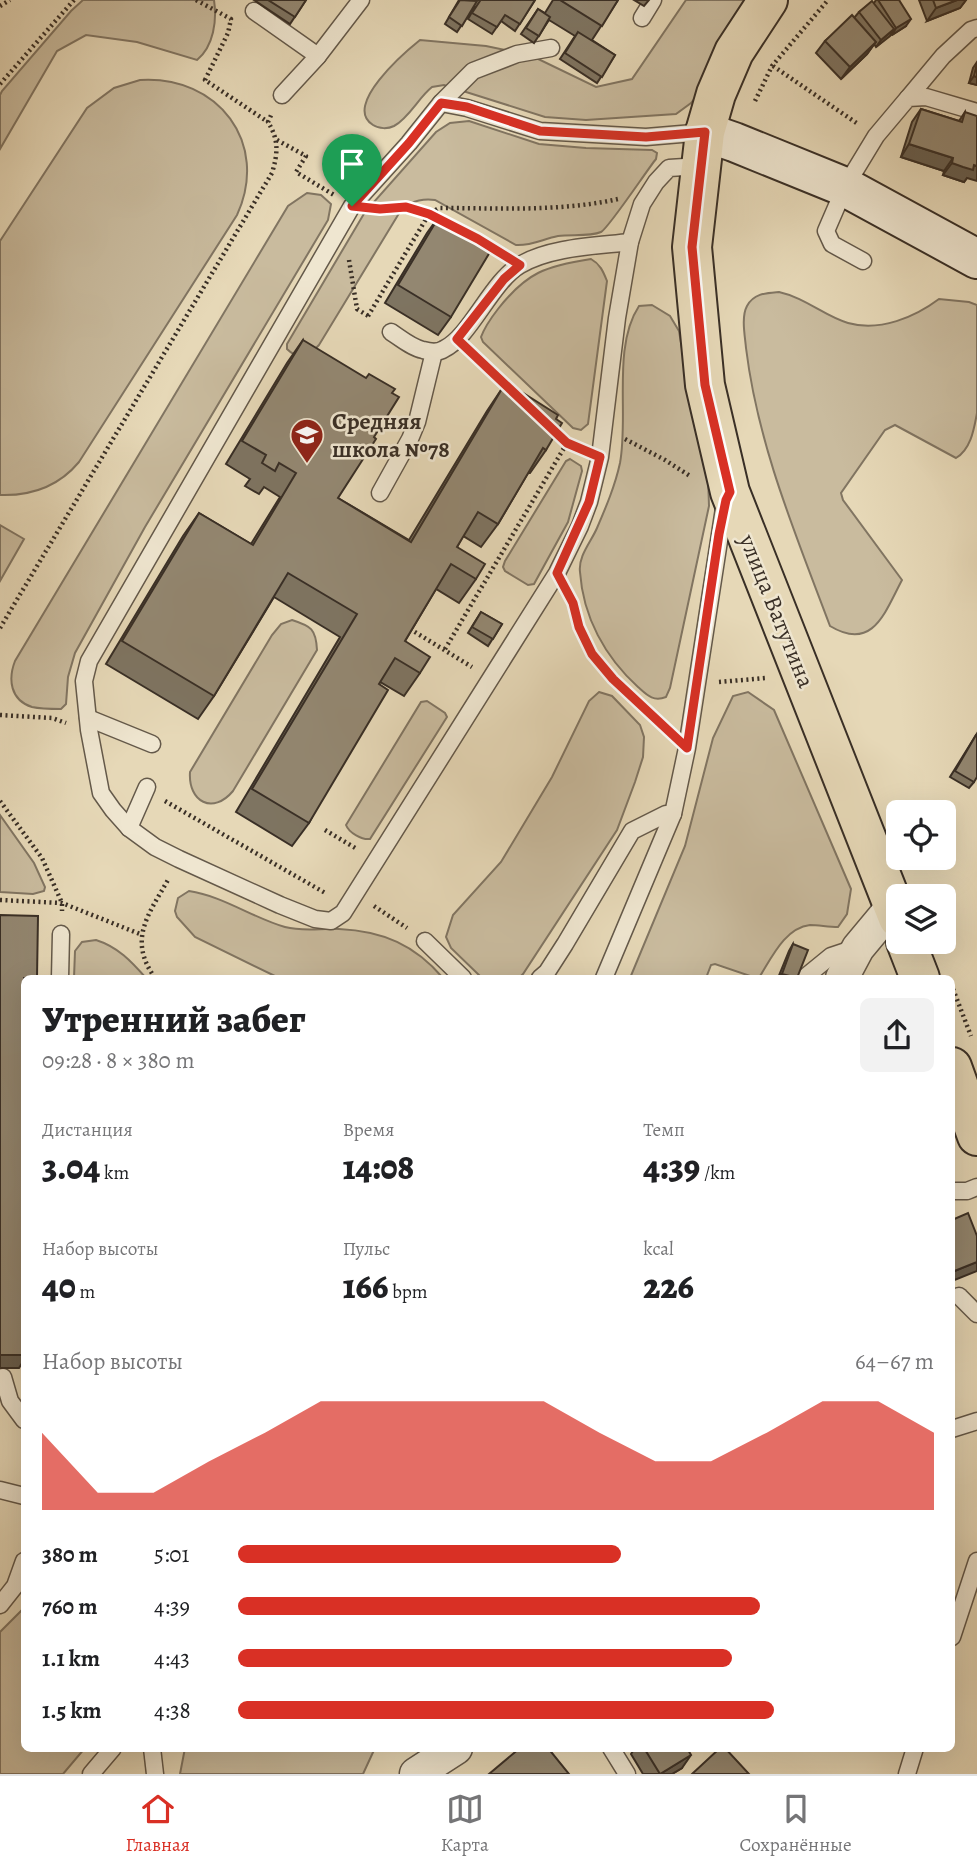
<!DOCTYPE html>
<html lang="ru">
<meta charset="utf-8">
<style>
body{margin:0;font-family:Alegreya,serif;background:#f2f2f2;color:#202124;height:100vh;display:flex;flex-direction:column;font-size:26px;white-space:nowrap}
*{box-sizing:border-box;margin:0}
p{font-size:23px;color:#757577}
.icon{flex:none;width:38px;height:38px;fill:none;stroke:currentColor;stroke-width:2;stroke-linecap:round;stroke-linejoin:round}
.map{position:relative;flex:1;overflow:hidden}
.sheet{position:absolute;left:21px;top:975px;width:934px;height:777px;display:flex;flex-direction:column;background:#fff;border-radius:10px;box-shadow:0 7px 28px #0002}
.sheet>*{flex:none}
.controls{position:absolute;left:886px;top:800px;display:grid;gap:14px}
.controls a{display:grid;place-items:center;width:70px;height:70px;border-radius:10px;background:#fff;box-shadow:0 7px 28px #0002;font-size:35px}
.pin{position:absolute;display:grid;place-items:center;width:60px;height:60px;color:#fff;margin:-72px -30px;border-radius:50% 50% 50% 0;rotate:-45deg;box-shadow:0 0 7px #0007}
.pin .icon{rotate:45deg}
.round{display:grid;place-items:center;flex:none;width:74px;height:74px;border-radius:10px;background:#f2f2f2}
.headline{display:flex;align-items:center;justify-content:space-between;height:119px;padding:0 21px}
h1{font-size:38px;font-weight:800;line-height:52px}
.stats{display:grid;grid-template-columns:repeat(3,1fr);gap:10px;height:119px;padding:7px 21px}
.stats div{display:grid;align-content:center}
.stats b{font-size:35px;font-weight:800}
.stats small{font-size:19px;font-weight:400}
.stats p{font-size:19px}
.chart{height:196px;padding:14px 21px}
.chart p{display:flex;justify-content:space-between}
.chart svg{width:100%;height:126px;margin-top:7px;fill:#d93025;opacity:.7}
ul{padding:0 21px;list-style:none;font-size:23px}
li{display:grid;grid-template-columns:112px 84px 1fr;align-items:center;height:52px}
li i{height:18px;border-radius:9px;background:#d93025}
.tab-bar{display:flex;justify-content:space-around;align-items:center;height:98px;border-top:2px solid #e0e0e0;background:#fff;font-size:19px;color:#757577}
.tab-bar a{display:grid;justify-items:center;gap:4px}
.tab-bar .on{color:#d93025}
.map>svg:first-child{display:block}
.green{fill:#c9bb9e;stroke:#817562;stroke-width:2}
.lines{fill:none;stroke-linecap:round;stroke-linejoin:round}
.lane-casing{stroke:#64594a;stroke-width:19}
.street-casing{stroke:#64594a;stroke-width:35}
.secondary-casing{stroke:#392f26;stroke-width:42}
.primary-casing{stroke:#392f26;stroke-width:42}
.path{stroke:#392f26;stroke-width:4.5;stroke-dasharray:2 3.5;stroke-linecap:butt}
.lane{stroke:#efe6d0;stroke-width:16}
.street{stroke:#efe6d0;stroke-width:32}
.secondary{stroke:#efe6d0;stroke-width:38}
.primary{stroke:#e6d8b7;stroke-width:38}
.wall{fill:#7e7461;stroke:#392f26;stroke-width:2}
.shaded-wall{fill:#675e4f;stroke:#392f26;stroke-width:2}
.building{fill:#938771;stroke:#392f26;stroke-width:2}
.route-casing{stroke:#fff;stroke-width:14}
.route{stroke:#d93025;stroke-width:9}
.labels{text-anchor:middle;stroke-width:5;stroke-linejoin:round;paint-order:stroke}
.poi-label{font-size:24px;font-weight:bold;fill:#392f26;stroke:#efe6d0;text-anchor:start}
.street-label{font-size:24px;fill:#392f26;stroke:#efe6d0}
</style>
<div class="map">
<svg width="977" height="1774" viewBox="0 0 977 1774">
<rect width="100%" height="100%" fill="#e6d8b7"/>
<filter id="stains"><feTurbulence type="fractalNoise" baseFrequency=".00286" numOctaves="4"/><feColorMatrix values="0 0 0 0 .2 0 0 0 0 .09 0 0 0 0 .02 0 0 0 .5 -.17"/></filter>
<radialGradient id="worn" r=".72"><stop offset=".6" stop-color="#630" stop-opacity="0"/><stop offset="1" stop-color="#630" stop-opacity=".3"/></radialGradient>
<g class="green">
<path d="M83 0H214C217 20 214 46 197 60L137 42 86 35 57 51 0 149V95L2 91 71 11Z"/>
<path d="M686 0H758L699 93 691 103 676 114 586 120 545 117 444 85 432 87C419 97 409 118 394 126 388 129 379 129 373 125 342 106 405 52 420 40L486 46 530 55 596 87 632 79Z"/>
<path d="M140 80C218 75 270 143 237 215L79 462C59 486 31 496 0 495V241L87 108 114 88Z"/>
<path d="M469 121 539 144 586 148 652 150 657 153 656 159C647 170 608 229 601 232 589 237 571 234 558 236 543 239 531 246 516 245L435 200C419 198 407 202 398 215L319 345C309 356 299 361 287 349V344L365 212 436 132 450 123Z"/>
<path d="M307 193 321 195 331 204 328 220 145 527 75 653 68 677 66 704 61 709C52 709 41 709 32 707 10 700 8 679 15 661L288 206Z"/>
<path d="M591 259C600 264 603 271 607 281L588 424 581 430 573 428 483 342 481 337C485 326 491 318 498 309 527 272 546 266 591 259Z"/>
<path d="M779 292C806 298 824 316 848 323 880 332 915 317 939 299L969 302 977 305V413C974 429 971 449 956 458L895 425 885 430 841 493 843 500 902 580C885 612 873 652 830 626 796 535 758 446 746 348 745 336 741 317 747 306 754 293 767 293 779 292Z"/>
<path d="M652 305 670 316 679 331 691 401 708 477 709 506 670 688 666 697C653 702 647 695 638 687 605 657 583 617 580 572 578 556 591 542 597 528 606 507 615 486 620 463 629 415 612 347 639 306Z"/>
<path d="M570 459 581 466 582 471 568 522 534 584 528 585 505 571 503 567 505 561 566 461Z"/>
<path d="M0 525 24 539 0 581Z"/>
<path d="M292 620C311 626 316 629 317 650L233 791C213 815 188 802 190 772L272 635 281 624Z"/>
<path d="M599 692 612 696 640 725 644 737 643 757 635 782 617 830 523 974 519 978H482L451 948 446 937 453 915 501 862 552 777 589 701Z"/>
<path d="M748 692 774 710 851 889 847 914 838 927C828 927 819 925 810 925 785 928 772 957 760 976L753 977 715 964 711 965 706 978H630L685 846 713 738 733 696Z"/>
<path d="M427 701 445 713 447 717 370 839C362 840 349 833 346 825L421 702Z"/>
<path d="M0 815 34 863 45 887 44 891 33 894 0 892Z"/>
<path d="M189 891C223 896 253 918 285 927 304 932 321 928 339 929 383 931 415 945 443 978H279L195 937 177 917 175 911 178 898Z"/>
<path d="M96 940C118 947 131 961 146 978H74L75 951 82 942Z"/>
<path d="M24 1608V1748H85L63 1774H0V1632Z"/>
<path d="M185 1748H375L363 1774H180Z"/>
</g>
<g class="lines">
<defs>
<g id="lane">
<path d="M254 11 318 56"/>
<path d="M642 18 653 0"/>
<path d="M282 95 318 56 361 0"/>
<path d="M908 98 943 56 971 30 977 28"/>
<path d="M441 103 473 71 517 54 551 48"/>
<path d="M700 166 669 168 656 182 642 204 630 242 617 318 600 457 589 502 580 526 557 573 343 913 331 921 315 919 280 905 179 859 155 847 129 828 113 810 101 793 89 730 84 681 89 661 352 206 409 143 441 103 467 108 540 131 646 137 705 132"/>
<path d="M863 261 832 244 826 231 845 187 876 136 908 98 926 97 977 112"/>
<path d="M391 332C400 338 412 348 423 350 430 352 438 353 444 349 470 337 492 281 520 265 550 247 596 246 630 242"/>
<path d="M380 493 410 439 417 422 434 352"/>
<path d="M88 718 152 744"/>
<path d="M129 828 147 787"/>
<path d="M425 941 463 978"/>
<path d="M60 978 61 934"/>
<path d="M540 978 547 972 565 944 632 831 666 814H673"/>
<path d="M604 978 673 814 687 748 725 502"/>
<path d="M804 978 831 956 855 948"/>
<path d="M952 1191H967L977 1187"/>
<path d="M959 1296 977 1314"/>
<path d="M3 1377 10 1401 24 1420"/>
<path d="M952 1429 977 1421"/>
<path d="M0 1490 24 1496"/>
<path d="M0 1605 15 1586 24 1561"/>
<path d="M952 1637 977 1561"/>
<path d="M152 1748 155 1774"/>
<path d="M611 1748 627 1774"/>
<path d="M91 1774 113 1748"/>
<path d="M907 1774 915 1748"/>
</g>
<g id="street">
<path d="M842 978 858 948 893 906"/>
<path d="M416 1774 456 1748"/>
</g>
<path id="secondary" d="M705 132 734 142 845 187 977 259"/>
<g id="primary">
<path d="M768 0 734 52 716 94 705 132 692 247 705 385 730 492 898 918"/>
<path d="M906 942 920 978"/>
<path d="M952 1067 977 1136"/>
</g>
</defs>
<use href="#lane" class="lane-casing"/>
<use href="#street" class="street-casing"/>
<use href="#secondary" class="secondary-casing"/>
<use href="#primary" class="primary-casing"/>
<g class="path">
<path d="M196 0 231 19 228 33 205 80 268 122"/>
<path d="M0 6 10 0"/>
<path d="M773 66 858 124"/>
<path d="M0 84 74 0"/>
<path d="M755 101 772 66 828 0"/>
<path d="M277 140 306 156 296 172 334 195"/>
<path d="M381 209 406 207 443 221"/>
<path d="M349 260 357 309 370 317"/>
<path d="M368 316 429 214 439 208C498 208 560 212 618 199"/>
<path d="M473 354 520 398"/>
<path d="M554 431 567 443 578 448"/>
<path d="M625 439 665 460 690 476"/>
<path d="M569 596C578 613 581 634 591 652 606 680 643 708 667 730"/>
<path d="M0 628 272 173C278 153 279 140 268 122L272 113"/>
<path d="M410 629 472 667"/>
<path d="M445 649 567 443"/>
<path d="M719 682 766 678"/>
<path d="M0 715 52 718 66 723"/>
<path d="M0 801 42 858 62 903V911"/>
<path d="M165 801 327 894"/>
<path d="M325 830 357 849"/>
<path d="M0 900 62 903 140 934"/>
<path d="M374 906 407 928"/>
<path d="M155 978C127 939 149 914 169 878"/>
<path d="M953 989 971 1036"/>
</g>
<use href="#lane" class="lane"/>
<use href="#street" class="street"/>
<use href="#secondary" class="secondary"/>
<use href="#primary" class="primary"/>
</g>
<g class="wall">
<path d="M254 0H306L290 24Z"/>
<path d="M459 0H535L515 31 501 21 492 34 468 19 475 7 474 6 457 32 445 24Z"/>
<path d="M553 0H618L592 40 615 55 597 83 560 59 575 36 549 20 534 43 521 34 538 9 545 13Z"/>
<path d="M634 0H649L644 6Z"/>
<path d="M876 0H899L906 26 892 35 891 34 876 47 874 44 867 54 841 79 816 53 825 41 854 18 859 12 874 3Z"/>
<path d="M919 0H966L960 8 927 21Z"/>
<path d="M977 62V85L969 83 973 68Z"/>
<path d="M921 109 959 121 965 112 967 178 964 182 943 175 944 171 901 157 912 122Z"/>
<path d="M440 215 451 317 438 335 385 303 427 233Z"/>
<path d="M303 340 338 498 409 540 487 411 503 387 556 419 546 450 530 473H528L498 524 481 547 463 536 457 547 476 579 459 603 436 589 405 641 420 673 404 696 380 682 309 823 292 846 236 812 340 637 274 597 214 696 198 719 106 664 183 536 199 513 251 544 280 497 264 487 259 494 245 486 250 479 226 464 287 363Z"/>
<path d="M481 612 502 624 488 646 468 633Z"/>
<path d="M976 735 974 782 969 788 950 777Z"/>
<path d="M793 944 797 978H778L789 951Z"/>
<path d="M635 1748H687L682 1768 672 1774H643L631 1754Z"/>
</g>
<g class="shaded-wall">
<path d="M957 0H966L960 8 927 21 936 8Z"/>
<path d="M911 19 906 26 892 35 896 28Z"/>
<path d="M894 29 890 36 876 47 881 40Z"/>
<path d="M876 42 867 54 841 79 850 67Z"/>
<path d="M974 76 977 77V85L969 83Z"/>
<path d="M909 144 953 158 944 171 901 157Z"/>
<path d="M952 163 977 166V181L967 178 964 182 943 175Z"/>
<path d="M782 974 794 978H778Z"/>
<path d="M977 1262V1271L952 1281V1272Z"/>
<path d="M0 1355H24V1360L19 1368H0Z"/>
<path d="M691 1755 682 1768 672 1774H660Z"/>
</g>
<g class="building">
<path d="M268 0H306L295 17Z"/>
<path d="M460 0 477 1 462 26 449 17Z"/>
<path d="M479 0H535L520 24 505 15 497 27 472 13 480 1Z"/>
<path d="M560 0H618L602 26Z"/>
<path d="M878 0H899L911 19 896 28Z"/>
<path d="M933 0H957L936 8Z"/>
<path d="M872 1 894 29 881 40 859 12Z"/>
<path d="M538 9 550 17 539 36 526 28Z"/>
<path d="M852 15 876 42 850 67 825 41Z"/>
<path d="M578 32 615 55 602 77 565 53Z"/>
<path d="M977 63V77L974 76Z"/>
<path d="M921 109 962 122 965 112 977 116V166L974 165 973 170 963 167 952 163 953 158 909 144Z"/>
<path d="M440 215 493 247 451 317 398 285Z"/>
<path d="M303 340 366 378 369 374 395 389 392 393 399 397 374 437 376 439 338 498 411 542 503 387 520 398 523 393 558 415 556 419 562 423 546 450 543 448 498 524 478 512 457 547 485 564 476 579 451 564 405 641 430 657 420 673 395 658 379 684 388 690 309 823 252 789 357 614 288 573 214 696 122 641 199 513 253 545 296 473 279 463 275 471 262 463 266 455 242 441Z"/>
<path d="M481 612 502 624 493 639 472 627Z"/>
<path d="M976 735H977V777L974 782 955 771Z"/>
<path d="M0 915 38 916 37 978H24V1355H0Z"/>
<path d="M793 944 808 950 797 978 782 974Z"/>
<path d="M968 1213 977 1236V1262L952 1272V1220Z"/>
<path d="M520 1748H548L569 1774H489Z"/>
<path d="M644 1748H687L691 1755 660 1774Z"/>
<path d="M720 1748H725L749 1774H692Z"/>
</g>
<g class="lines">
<defs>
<path id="route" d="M441 103 467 107 540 131 646 137 705 132 692 247 705 385 730 492 726 500 719 534 687 748 613 679 592 654 579 627 573 603 557 573 589 502 600 457 567 443 457 339 504 279 520 265 478 239 429 214 406 207 380 209 352 206 409 143Z"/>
</defs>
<use href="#route" class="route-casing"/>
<use href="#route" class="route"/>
</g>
<defs>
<symbol id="school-pin" viewBox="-11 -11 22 30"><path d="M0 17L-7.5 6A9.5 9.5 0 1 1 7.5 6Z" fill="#8f2418" stroke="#efe6d0"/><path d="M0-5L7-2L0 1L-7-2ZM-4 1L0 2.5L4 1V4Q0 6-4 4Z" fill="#fff"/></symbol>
</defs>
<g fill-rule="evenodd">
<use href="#school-pin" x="288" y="416" width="38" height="52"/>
</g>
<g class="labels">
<g class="poi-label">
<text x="332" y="429">Средняя<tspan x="332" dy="28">школа №78</tspan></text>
</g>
<g class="street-label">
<text transform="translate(777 611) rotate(68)" y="8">улица Ватутина</text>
</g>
</g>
<rect width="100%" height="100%" filter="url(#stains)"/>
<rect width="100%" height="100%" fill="url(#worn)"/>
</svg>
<div class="controls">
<a><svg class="icon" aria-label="locate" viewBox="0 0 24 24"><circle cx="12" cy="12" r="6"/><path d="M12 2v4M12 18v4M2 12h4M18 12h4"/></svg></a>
<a><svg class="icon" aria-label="layers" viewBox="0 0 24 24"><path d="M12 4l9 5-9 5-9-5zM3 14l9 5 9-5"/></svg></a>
</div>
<div class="pin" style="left:352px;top:206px;background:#1e9e55"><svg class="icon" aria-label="arrive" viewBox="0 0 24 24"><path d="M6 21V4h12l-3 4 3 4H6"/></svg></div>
<section class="sheet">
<div class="headline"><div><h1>Утренний забег</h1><p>09:28 · 8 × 380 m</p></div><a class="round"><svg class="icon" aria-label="share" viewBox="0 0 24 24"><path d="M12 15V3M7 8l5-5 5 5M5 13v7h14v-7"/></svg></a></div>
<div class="stats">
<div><p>Дистанция</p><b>3.04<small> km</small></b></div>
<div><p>Время</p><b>14:08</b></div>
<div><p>Темп</p><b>4:39<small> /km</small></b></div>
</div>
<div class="stats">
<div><p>Набор высоты</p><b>40<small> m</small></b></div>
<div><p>Пульс</p><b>166<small> bpm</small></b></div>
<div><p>kcal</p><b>226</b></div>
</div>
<div class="chart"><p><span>Набор высоты</span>64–67 m</p>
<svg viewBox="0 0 160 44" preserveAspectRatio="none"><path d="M0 44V17L10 38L20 38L30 27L40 17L50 6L60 6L70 6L80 6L90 6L100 17L110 27L120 27L130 17L140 6L150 6L160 17V44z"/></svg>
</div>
<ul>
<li><b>380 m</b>5:01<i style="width:55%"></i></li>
<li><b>760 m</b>4:39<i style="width:75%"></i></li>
<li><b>1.1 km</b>4:43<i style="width:71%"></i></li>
<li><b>1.5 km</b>4:38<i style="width:77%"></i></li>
</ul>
</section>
</div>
<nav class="tab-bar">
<a class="on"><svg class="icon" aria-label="home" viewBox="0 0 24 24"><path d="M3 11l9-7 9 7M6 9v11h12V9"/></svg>Главная</a>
<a><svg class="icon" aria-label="map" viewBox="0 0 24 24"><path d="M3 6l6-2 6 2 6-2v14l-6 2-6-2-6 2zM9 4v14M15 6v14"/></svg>Карта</a>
<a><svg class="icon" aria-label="saved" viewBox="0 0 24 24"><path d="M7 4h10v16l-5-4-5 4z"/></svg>Сохранённые</a>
</nav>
